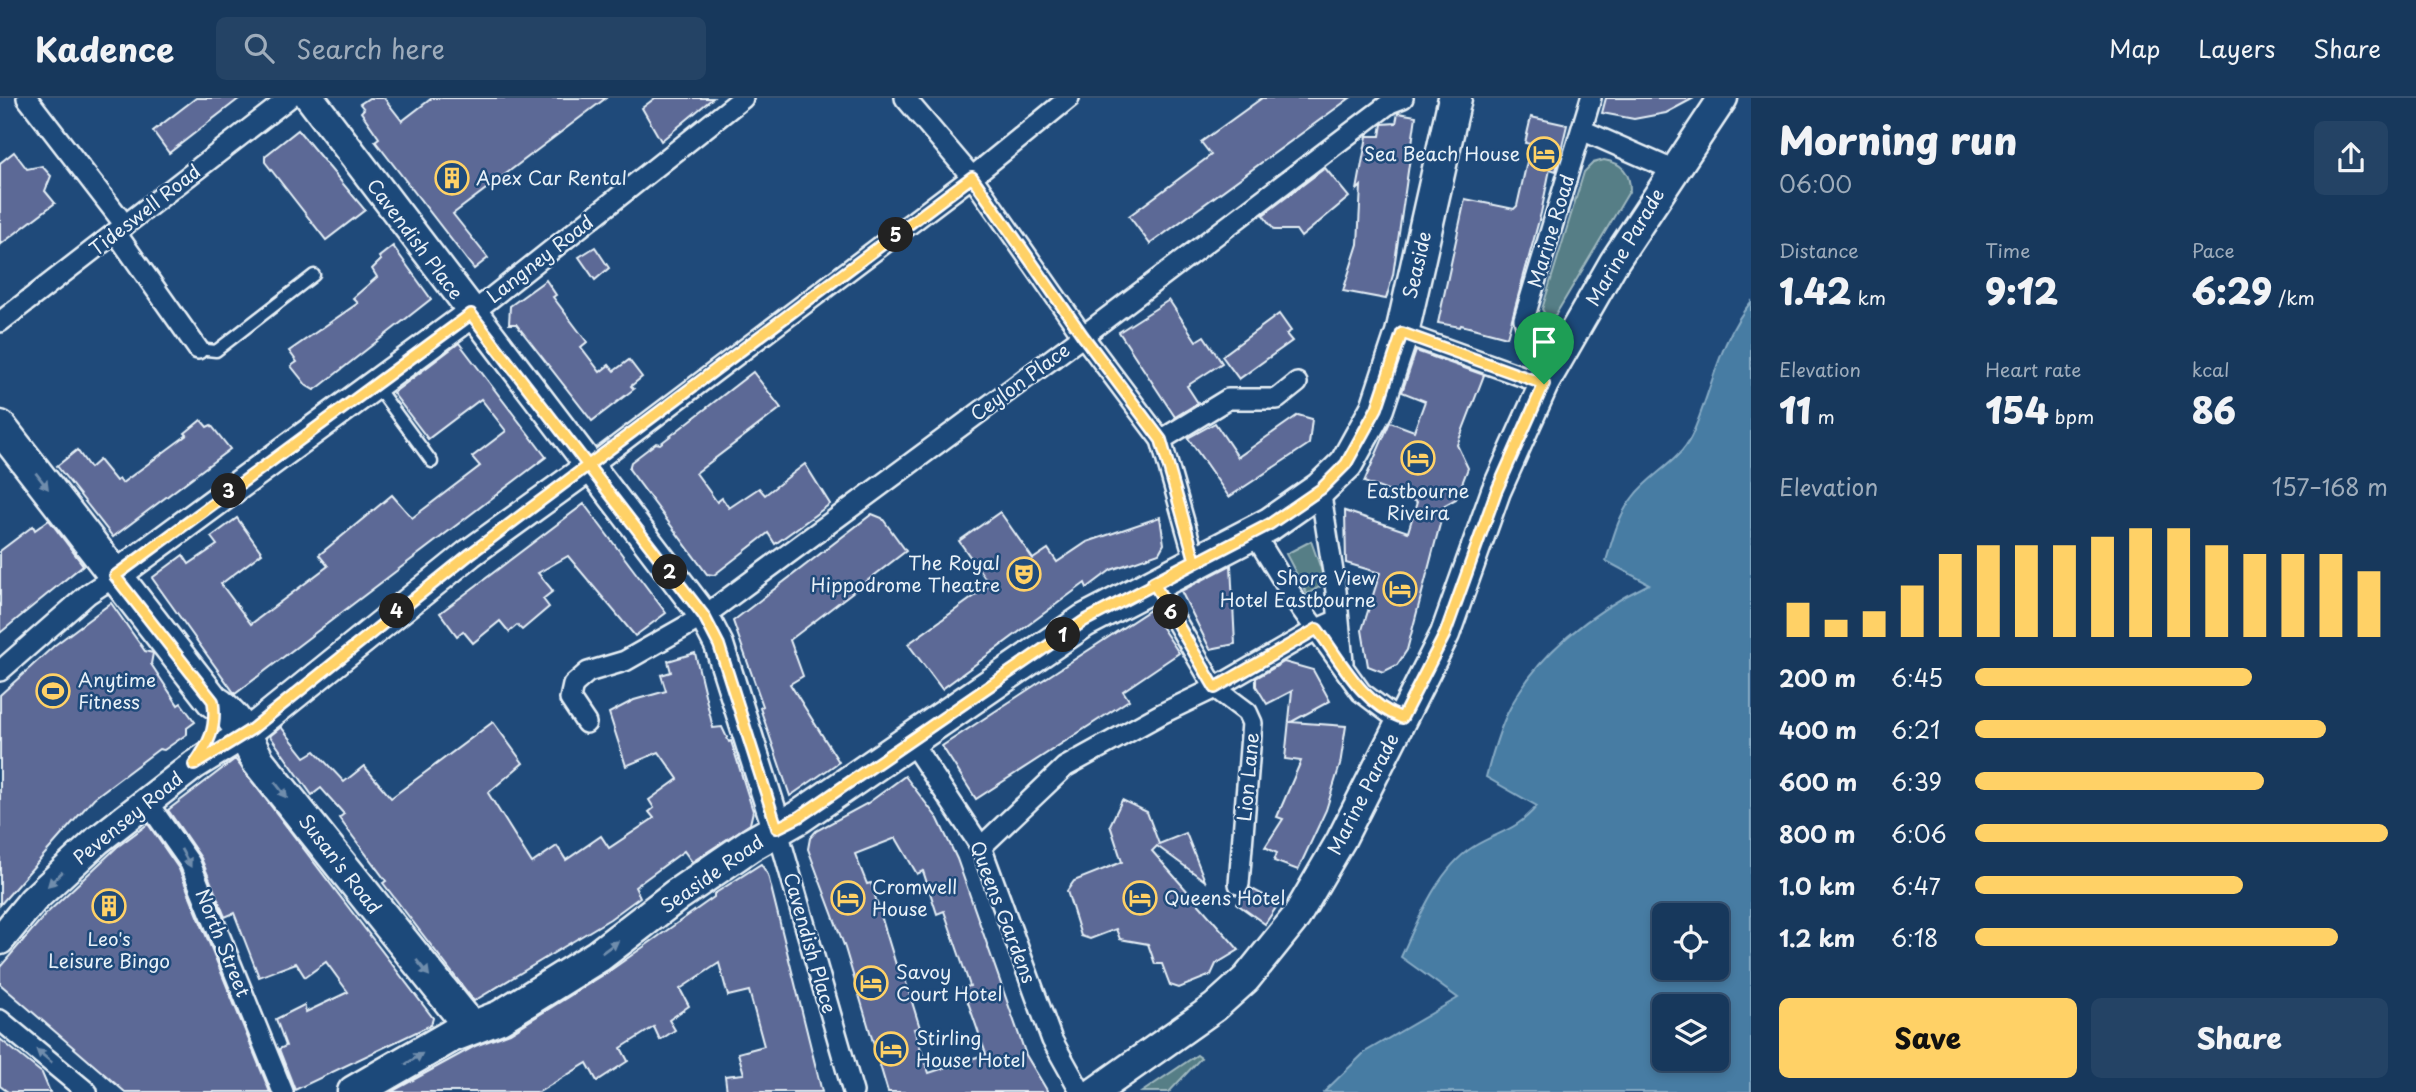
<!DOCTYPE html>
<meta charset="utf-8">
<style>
body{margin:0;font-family:"Playpen Sans",sans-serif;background:#244365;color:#f1f3f6;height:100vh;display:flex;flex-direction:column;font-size:26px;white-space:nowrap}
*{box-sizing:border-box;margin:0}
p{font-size:23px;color:#9eacbb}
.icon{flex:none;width:38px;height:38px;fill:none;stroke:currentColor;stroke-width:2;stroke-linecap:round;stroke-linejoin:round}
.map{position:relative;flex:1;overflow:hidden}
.details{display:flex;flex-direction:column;background:#17385c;width:665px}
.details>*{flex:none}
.tools{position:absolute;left:1652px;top:805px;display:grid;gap:14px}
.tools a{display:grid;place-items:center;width:77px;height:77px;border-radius:10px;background:#17385c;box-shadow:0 4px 10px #0003,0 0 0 2px #365272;font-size:35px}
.pin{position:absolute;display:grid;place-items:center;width:60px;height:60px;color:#fff;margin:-72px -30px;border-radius:50% 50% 50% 0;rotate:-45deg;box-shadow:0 0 7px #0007}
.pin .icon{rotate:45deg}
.km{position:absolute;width:35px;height:35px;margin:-18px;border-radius:50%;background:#222;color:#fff;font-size:19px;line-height:35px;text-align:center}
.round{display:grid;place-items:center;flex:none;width:74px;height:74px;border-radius:10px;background:#244365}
.head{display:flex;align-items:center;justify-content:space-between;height:119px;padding:0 28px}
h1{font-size:38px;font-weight:800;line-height:52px}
.stats{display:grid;grid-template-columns:repeat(3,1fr);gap:10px;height:119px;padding:7px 28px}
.stats div{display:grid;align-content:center}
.stats b{font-size:35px;font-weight:800}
.stats small{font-size:19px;font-weight:400}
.stats p{font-size:19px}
.chart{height:196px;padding:14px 28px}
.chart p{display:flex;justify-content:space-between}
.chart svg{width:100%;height:126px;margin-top:7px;stroke:#ffd166;stroke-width:6}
.button{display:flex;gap:14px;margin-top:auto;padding:14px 28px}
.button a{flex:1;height:80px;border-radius:10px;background:#ffd166;color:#111;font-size:28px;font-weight:800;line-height:80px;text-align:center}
.button a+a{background:#244365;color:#f1f3f6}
ul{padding:0 28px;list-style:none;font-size:23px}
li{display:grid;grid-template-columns:112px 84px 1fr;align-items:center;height:52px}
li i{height:18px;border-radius:9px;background:#ffd166}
header{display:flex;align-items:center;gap:42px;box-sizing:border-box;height:98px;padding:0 35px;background:#17385c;border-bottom:2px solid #365272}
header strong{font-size:33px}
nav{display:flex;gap:38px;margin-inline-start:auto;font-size:24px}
.search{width:490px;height:63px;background:#244365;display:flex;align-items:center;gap:18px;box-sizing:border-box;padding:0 24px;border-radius:10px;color:#9eacbb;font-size:26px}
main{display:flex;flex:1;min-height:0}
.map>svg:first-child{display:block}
.green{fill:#567e86;stroke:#9fb8bf;stroke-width:2}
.water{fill:#467ca3;stroke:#87abc5;stroke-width:2;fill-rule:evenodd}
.building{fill:#5b6996;stroke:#e8f1f8;stroke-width:2;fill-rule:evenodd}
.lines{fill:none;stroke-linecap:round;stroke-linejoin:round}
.lane-casing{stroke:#e8f1f8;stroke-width:15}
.street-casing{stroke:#e8f1f8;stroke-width:24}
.secondary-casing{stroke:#e8f1f8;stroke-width:33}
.primary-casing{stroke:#e8f1f8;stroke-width:37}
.lane{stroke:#1f4a7a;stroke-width:10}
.street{stroke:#1f4a7a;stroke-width:19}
.secondary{stroke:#1f4a7a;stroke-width:28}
.primary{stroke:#1f4a7a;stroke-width:32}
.oneway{fill:#6f8dac}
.route-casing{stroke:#fff;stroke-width:14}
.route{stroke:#ffd166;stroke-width:9}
.labels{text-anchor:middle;stroke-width:5;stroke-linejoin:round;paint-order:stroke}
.poi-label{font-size:19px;fill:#e8f1f8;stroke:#1f4a7a;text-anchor:start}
.street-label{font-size:19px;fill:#e8f1f8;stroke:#1f4a7a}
</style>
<header>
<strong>Kadence</strong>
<div class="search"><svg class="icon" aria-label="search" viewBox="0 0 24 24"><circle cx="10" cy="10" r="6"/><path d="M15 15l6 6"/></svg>Search here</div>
<nav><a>Map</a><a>Layers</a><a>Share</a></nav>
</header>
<main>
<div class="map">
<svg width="1751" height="994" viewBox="0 0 1751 994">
<rect width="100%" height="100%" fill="#1f4a7a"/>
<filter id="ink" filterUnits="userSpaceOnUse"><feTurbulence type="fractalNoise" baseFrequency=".0143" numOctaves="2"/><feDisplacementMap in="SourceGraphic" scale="14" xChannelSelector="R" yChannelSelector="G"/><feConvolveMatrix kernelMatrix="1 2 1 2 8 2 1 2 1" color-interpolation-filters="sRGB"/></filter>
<g filter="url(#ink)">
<g class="green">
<path d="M1604 62C1622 65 1630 74 1630 92L1556 216 1548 221 1542 211 1584 74 1593 65Z"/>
<path d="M1311 443 1326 485 1307 496 1286 456Z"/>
<path d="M1197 957 1201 960 1169 994H1142Z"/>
</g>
<path class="water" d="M1751 204V994H1324L1365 954 1458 900 1401 859C1418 822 1438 771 1473 749 1499 733 1515 734 1537 708L1486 679C1492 657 1498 634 1508 614 1536 556 1593 513 1649 486L1606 463C1613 440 1618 418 1633 399 1650 376 1680 364 1692 337 1712 292 1719 242 1751 204ZM1664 817H1717V870H1664ZM1664 908H1717V961H1664Z"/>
<g class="building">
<path d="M196 0H240L169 55 153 33Z"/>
<path d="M369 0H384L402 23 432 0H606L453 116 488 160 474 171 375 43 379 40 361 14 364 11 360 6Z"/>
<path d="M655 0H713L661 43 642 10Z"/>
<path d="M1262 0H1350L1150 146 1129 118 1211 57 1201 44Z"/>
<path d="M1606 0H1694L1666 15 1634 21 1602 15Z"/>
<path d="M1398 15 1416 18 1393 177 1386 201 1343 193 1358 146 1361 88 1357 92 1367 38H1380L1382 26 1396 25Z"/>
<path d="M1531 19 1567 27 1556 73 1550 71 1541 115 1507 239 1461 227 1460 229 1438 225 1465 101 1514 111 1517 108 1531 46 1525 45Z"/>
<path d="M298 32 365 112 326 142 265 64V58Z"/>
<path d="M14 54 27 71 42 68 51 78 45 93 55 105 0 147V65Z"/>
<path d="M1325 70 1349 99 1301 139 1296 132H1274L1263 117Z"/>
<path d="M393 148 431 201 319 289 314 292 307 288 291 268 297 264 289 253 358 205 353 200 377 179 372 171 381 162 379 159Z"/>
<path d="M595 149 609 170 595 182 579 159Z"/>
<path d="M546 182 556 197 553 199 587 244 581 249 600 274 609 267 614 273 629 262 642 279 631 288 634 291 592 323 516 226H509L510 208Z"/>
<path d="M1169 202 1196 243 1204 238 1222 265 1187 288 1198 305 1175 319 1119 234Z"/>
<path d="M1279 216 1291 233 1286 236 1292 243 1239 281 1222 258Z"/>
<path d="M459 245 546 359 235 596 152 480 183 457 189 466 217 447 211 439 237 420 262 455 221 486 251 526 328 468 319 457 392 397 412 420 480 368 472 359 506 333 481 301 428 341 393 295Z"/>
<path d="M1416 253 1484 277 1457 347 1468 370 1456 401 1445 407 1407 552 1397 567 1383 574 1368 568 1362 532 1380 475 1346 465 1345 413 1408 434 1417 404 1364 384 1390 324 1414 333 1425 303 1402 294Z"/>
<path d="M753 274 781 310 696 375 717 404 722 400 729 410 759 390 765 397 805 366 830 406 775 446 768 435 714 477 707 476 629 371 631 364 656 345 660 346Z"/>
<path d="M1298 317 1312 321 1309 346 1229 399 1188 340 1215 325 1238 359Z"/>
<path d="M201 322 207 329 211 327 230 351 113 439 57 368 77 352 90 370 99 362 116 383 119 381 122 385 187 337 185 335Z"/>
<path d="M584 406 666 515 635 538 568 458 538 475 553 493 543 501 549 509 522 532 517 527 509 534 500 523 473 545 463 533 457 538 440 515Z"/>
<path d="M1000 414 1033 461 1048 451 1057 464 1087 444 1160 419 1164 446 1159 455 1111 472 1087 490 1085 485 942 591 908 546 990 487 959 443Z"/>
<path d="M872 416 882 420 906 453 790 542 803 578 790 586 839 664 790 698 760 610 763 608 733 523Z"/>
<path d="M49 422 83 467 0 535V453L33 428 35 432Z"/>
<path d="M1231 467 1235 546 1210 551 1181 493Z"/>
<path d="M111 505 145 553 153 555 151 566 178 607 181 605 195 624 187 630V636L164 652 159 651 94 700 0 807V597L55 547Z"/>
<path d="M1150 512 1179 555 1123 593 1129 602 976 701 942 648Z"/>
<path d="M695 555 713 630 722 629 729 644 731 643 753 713 750 726 692 764 684 753 635 789 640 799 610 821 474 903 383 785 386 783 339 720 344 716 321 690 312 697 270 638 281 629 305 659 315 653 344 684 364 668 391 700 493 624 523 665 488 695 532 765 557 748 566 762 601 738 609 750 654 720 649 714 654 710 649 702 678 681 659 654 626 668 609 615 634 602 666 593 661 577 671 574 668 563Z"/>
<path d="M1284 564 1313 572 1330 603 1291 624 1346 628 1340 667 1326 712 1298 772 1274 763 1277 755 1265 749 1283 721 1277 719 1301 663 1285 661 1292 593 1267 606 1256 588V580Z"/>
<path d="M235 661 433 920 431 927 295 992 279 951 286 948 276 921 304 907 306 914 348 894 326 864 305 879 296 865 259 879 234 815 225 819 201 760 168 712Z"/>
<path d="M905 678 938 721 957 761 1026 957 1048 994H888L845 850 808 751 810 740 816 733 868 705ZM896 740 917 776 923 773 937 816 944 813 970 888 963 890 986 956 929 975 914 931 920 930 901 868 897 870 871 785 867 786 855 756Z"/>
<path d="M1122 702 1147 714 1159 746 1186 735 1205 783 1157 748 1152 753 1239 852 1216 866 1211 877 1179 890 1170 887 1162 866H1155L1148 846 1120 841 1116 831 1090 841 1081 838 1067 793 1074 783 1122 764 1110 727Z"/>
<path d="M148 726 179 771 270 994H125L0 886V869L45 817 117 749Z"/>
<path d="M761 766 768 777 822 994H727L725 978 744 976 738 955 764 948 749 893 728 898 719 865 680 891 689 908 669 922 675 932 660 942 654 929 621 950 628 963 597 983 587 965 539 994H391L475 948 510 935 608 874 714 799V796Z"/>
<path d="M1250 790 1279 805 1265 826 1237 806Z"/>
<path d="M0 941 42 975 50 994H8L0 988Z"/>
</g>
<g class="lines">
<defs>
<g id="lane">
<path d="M198 251 216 253 314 177"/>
<path d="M377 289 432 364"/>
</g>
<g id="street">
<path d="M27 0 125 127"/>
<path d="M905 0 972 79 1083 238 1161 342 1195 462"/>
<path d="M1582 32 1673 72"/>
<path d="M116 135 198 251"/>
<path d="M471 216 743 0"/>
<path d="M0 224 289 0"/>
<path d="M1402 235 1544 286"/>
<path d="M1563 255C1543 247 1528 244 1524 221L1591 0"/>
<path d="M1161 342 1228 301H1277L1297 285"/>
<path d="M589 369 972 79 1069 0"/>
<path d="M1320 391 1336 493 1343 564"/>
<path d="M1253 434 1297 505 1361 594 1389 615 1402 620"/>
<path d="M1153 484 1215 590 1247 614 1252 625 1239 786"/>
<path d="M0 573 88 496 115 478"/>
<path d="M586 625 570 601 573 587 588 574 625 563 704 518 1083 238 1390 5 1403 0"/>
<path d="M910 642 981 749 1052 942 1081 994"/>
<path d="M147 704 190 765 283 994"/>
<path d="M777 730 853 994"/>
<path d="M981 749 1065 669 1161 616 1215 590 1317 531 1338 522"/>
<path d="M0 922 87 994"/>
</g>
<g id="secondary">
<path d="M310 0 704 518 719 547 777 730"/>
<path d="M115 478 471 216"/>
<path d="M0 842 33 802 98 742 194 667 252 631 470 455 589 369"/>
<path d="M1095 994 1215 909 1246 881 1296 819 1341 742 1445 536 1496 393 1544 286 1614 164 1723 0"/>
</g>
<g id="primary">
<path d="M0 329 213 603C236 616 247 641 258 663L470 928"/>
<path d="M354 994 451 938 500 919 598 858 677 797 750 747 799 719 1084 523 1270 426 1320 391 1346 366 1377 310 1402 235 1455 0"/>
</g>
</defs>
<use href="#lane" class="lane-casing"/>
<use href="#street" class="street-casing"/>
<use href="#secondary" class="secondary-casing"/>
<use href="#primary" class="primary-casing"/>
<use href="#lane" class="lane"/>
<use href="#street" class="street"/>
<use href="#secondary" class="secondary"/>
<use href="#primary" class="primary"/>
</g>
<defs><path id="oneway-solid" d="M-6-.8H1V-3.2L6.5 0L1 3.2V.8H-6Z" transform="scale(1.75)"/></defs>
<g class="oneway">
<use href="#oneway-solid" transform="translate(42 383) rotate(52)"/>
<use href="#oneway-solid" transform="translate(281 692) rotate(52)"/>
<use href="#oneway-solid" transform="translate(186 760) rotate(61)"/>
<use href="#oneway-solid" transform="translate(55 781) rotate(136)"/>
<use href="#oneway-solid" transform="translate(610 849) rotate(-36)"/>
<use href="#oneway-solid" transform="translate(423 870) rotate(51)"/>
<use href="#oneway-solid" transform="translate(44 958) rotate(-140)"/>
<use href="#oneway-solid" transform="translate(414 961) rotate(-33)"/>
</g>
</g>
<g class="lines" filter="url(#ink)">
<defs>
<path id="route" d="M1544 286 1402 235 1377 310 1346 366 1321 391 1270 426 1084 523 799 719 777 730 719 547 704 518 471 216 115 478 213 603C217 631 209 645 194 667L252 631 470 456 972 79 1083 238 1161 342 1195 462 1153 484 1215 590 1317 531C1342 564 1361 605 1402 620L1445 536 1496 394 1544 286"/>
</defs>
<use href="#route" class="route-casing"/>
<use href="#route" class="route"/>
</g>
<defs>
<symbol id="hotel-ring" viewBox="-11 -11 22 22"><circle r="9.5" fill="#1f4a7a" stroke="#ffd166" stroke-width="1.5"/><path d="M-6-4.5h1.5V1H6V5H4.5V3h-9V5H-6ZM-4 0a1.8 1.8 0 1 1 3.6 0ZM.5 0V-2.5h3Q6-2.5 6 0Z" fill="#ffd166"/></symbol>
<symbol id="building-ring" viewBox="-11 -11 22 22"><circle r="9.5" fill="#1f4a7a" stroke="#ffd166" stroke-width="1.5"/><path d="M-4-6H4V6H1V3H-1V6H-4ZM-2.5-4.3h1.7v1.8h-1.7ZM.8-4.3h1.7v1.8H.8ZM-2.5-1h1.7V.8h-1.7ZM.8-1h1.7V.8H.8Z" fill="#ffd166"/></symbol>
<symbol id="theatre-ring" viewBox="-11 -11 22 22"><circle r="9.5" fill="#1f4a7a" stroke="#ffd166" stroke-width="1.5"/><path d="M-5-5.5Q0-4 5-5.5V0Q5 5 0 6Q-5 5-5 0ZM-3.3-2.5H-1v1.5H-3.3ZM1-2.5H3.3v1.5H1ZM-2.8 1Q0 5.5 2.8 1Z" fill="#ffd166"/></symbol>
<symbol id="stadium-ring" viewBox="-11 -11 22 22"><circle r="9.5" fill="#1f4a7a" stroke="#ffd166" stroke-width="1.5"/><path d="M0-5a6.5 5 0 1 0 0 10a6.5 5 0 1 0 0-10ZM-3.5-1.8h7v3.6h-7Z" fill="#ffd166"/></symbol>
</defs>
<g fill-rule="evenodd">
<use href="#hotel-ring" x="1525" y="37" width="38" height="38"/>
<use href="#building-ring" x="433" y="61" width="38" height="38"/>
<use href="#hotel-ring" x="1399" y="341" width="38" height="38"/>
<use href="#theatre-ring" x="1005" y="457" width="38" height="38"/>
<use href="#hotel-ring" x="1381" y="472" width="38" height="38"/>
<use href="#stadium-ring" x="34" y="574" width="38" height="38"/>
<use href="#hotel-ring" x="829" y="781" width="38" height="38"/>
<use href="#hotel-ring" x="1121" y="781" width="38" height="38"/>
<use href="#building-ring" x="90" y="789" width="38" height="38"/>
<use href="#hotel-ring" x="852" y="866" width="38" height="38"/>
<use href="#hotel-ring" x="872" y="932" width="38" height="38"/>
</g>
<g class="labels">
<g class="poi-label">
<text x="1520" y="63" text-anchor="end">Sea Beach House</text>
<text x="476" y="87">Apex Car Rental</text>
<text x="1418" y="400" text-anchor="middle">Eastbourne<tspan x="1418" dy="22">Riveira</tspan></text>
<text x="1000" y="472" text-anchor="end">The Royal<tspan x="1000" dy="22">Hippodrome Theatre</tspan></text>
<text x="1376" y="487" text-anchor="end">Shore View<tspan x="1376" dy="22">Hotel Eastbourne</tspan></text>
<text x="78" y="589">Anytime<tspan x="78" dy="22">Fitness</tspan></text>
<text x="872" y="796">Cromwell<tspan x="872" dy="22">House</tspan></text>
<text x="1164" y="807">Queens Hotel</text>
<text x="109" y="848" text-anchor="middle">Leo's<tspan x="109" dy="22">Leisure Bingo</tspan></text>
<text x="896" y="881">Savoy<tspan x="896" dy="22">Court Hotel</tspan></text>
<text x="916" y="947">Stirling<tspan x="916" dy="22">House Hotel</tspan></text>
</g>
<g class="street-label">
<text transform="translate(145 112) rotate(-38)" y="7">Tideswell Road</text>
<text transform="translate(1551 133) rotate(-73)" y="7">Marine Road</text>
<text transform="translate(415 141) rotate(53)" y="7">Cavendish Place</text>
<text transform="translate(1625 149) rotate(-59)" y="7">Marine Parade</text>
<text transform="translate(540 161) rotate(-38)" y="7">Langney Road</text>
<text transform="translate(1417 167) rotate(-77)" y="7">Seaside</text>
<text transform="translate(1020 284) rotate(-36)" y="7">Ceylon Place</text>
<text transform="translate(1248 679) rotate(-85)" y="7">Lion Lane</text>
<text transform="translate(1363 696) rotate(-63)" y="7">Marine Parade</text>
<text transform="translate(128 720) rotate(-39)" y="7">Pevensey Road</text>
<text transform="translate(340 766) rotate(52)" y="7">Susan's Road</text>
<text transform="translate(712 776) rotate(-35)" y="7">Seaside Road</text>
<text transform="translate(1003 814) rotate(69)" y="7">Queens Gardens</text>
<text transform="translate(223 845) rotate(68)" y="7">North Street</text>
<text transform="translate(810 845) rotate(74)" y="7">Cavendish Place</text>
</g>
</g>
</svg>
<div class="tools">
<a><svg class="icon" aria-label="locate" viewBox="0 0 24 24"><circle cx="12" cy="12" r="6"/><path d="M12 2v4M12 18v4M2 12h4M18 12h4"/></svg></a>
<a><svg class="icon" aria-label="layers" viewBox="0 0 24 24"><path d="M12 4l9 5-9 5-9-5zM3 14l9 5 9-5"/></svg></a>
</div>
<div class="pin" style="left:1544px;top:286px;background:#1e9e55"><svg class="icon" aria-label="arrive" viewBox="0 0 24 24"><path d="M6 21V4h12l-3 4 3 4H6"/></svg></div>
<b class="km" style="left:1063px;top:537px">1</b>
<b class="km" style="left:670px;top:474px">2</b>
<b class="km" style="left:229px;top:393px">3</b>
<b class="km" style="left:397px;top:513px">4</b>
<b class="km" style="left:896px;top:137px">5</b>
<b class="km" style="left:1171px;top:514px">6</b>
</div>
<section class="details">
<div class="head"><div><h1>Morning run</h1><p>06:00</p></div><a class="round"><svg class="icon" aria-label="share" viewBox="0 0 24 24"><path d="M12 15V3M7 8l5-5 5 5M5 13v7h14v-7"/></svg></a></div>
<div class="stats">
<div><p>Distance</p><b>1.42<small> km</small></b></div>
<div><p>Time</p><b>9:12</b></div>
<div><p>Pace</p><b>6:29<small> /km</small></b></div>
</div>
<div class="stats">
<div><p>Elevation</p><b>11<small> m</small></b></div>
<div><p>Heart rate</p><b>154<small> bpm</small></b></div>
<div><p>kcal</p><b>86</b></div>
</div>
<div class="chart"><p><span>Elevation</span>157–168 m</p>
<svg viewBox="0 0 160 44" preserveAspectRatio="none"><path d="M5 44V32M15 44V38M25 44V35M35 44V26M45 44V15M55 44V12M65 44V12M75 44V12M85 44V9M95 44V6M105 44V6M115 44V12M125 44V15M135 44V15M145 44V15M155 44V21"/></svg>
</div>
<ul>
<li><b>200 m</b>6:45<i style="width:67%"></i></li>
<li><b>400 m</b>6:21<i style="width:85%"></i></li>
<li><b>600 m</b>6:39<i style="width:70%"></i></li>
<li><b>800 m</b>6:06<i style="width:100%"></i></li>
<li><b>1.0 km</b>6:47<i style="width:65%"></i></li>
<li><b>1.2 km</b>6:18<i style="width:88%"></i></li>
</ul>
<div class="button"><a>Save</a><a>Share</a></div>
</section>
</main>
